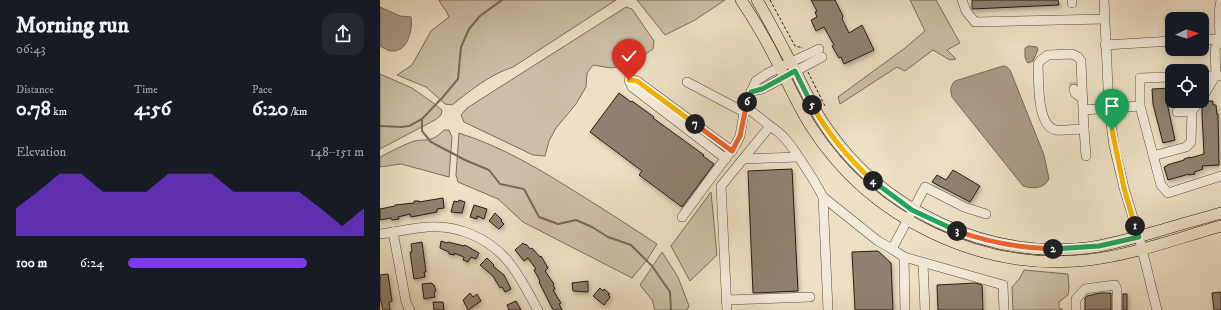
<!DOCTYPE html>
<meta charset="utf-8">
<style>
body{margin:0;font-family:"IM FELL DW Pica",serif;background:#242831;color:#f1f3f6;height:100vh;display:flex;flex-direction:column;font-size:15px;white-space:nowrap}
*{box-sizing:border-box;margin:0}
p{font-size:13px;color:#9ea1a6}
.icon{flex:none;width:22px;height:22px;fill:none;stroke:currentColor;stroke-width:2;stroke-linecap:round;stroke-linejoin:round}
.map{position:relative;flex:1;overflow:hidden}
.details{display:flex;flex-direction:column;background:#171b24;width:380px}
.details>*{flex:none}
.needle{width:26px;rotate:87deg}
.buttons{position:absolute;left:785px;top:12px;display:grid;gap:8px}
.buttons a{display:grid;place-items:center;width:44px;height:44px;border-radius:8px;background:#171b24;box-shadow:0 2px 10px #0003;font-size:20px}
.pin{position:absolute;display:grid;place-items:center;width:34px;height:34px;color:#fff;margin:-41px -17px;border-radius:50% 50% 50% 0;rotate:-45deg;box-shadow:0 0 4px #0007}
.pin .icon{rotate:45deg}
.km{position:absolute;width:20px;height:20px;margin:-10px;border-radius:50%;background:#222;color:#fff;font-size:11px;line-height:20px;text-align:center}
.round{display:grid;place-items:center;flex:none;width:42px;height:42px;border-radius:12px;background:#242831}
.overview{display:flex;align-items:center;justify-content:space-between;height:68px;padding:0 16px}
h1{font-size:22px;font-weight:700;line-height:30px}
.stats{display:grid;grid-template-columns:repeat(3,1fr);gap:6px;height:68px;padding:4px 16px}
.stats div{display:grid;align-content:center}
.stats b{font-size:20px;font-weight:700}
.stats small{font-size:11px;font-weight:400}
.stats p{font-size:11px}
.chart{height:112px;padding:8px 16px}
.chart p{display:flex;justify-content:space-between}
.chart svg{width:100%;height:72px;margin-top:4px;fill:#7c3aed;opacity:.7}
ul{padding:0 16px;list-style:none;font-size:13px}
li{display:grid;grid-template-columns:64px 48px 1fr;align-items:center;height:30px}
li i{height:10px;border-radius:5px;background:#7c3aed}
main{display:flex;flex:1;min-height:0}
.map>svg:first-child{display:block}
.green{fill:#ccbfa7;stroke:#7b6e5e}
.water{fill:#ab9d89;stroke:#77695a}
.lines{fill:none;stroke-linecap:round;stroke-linejoin:round}
.stream{stroke:#77695a;stroke-width:2}
.building{fill:#8f8270;stroke:#2a1c14;filter:url(#shadow)}
.minor-tunnel{stroke:#c6b9a2;stroke-width:9;stroke-dasharray:9 4.5;stroke-linecap:butt}
.minor-casing{stroke:#5b4d40;stroke-width:10}
.major-casing{stroke:#2a1c14;stroke-width:12}
.path{stroke:#2a1c14;stroke-width:1;stroke-dasharray:3 2;stroke-linecap:butt}
.minor{stroke:#f3ebd9;stroke-width:9}
.major{stroke:#ede0c5;stroke-width:11}
.split-1-casing{stroke:#fff;stroke-width:8}
.split-2-casing{stroke:#fff;stroke-width:8}
.split-3-casing{stroke:#fff;stroke-width:8}
.split-4-casing{stroke:#fff;stroke-width:8}
.split-5-casing{stroke:#fff;stroke-width:8}
.split-6-casing{stroke:#fff;stroke-width:8}
.split-7-casing{stroke:#fff;stroke-width:8}
.split-8-casing{stroke:#fff;stroke-width:8}
.split-1{stroke:#f5b400;stroke-width:5}
.split-2{stroke:#22a559;stroke-width:5}
.split-3{stroke:#f0652b;stroke-width:5}
.split-4{stroke:#22a559;stroke-width:5}
.split-5{stroke:#f5b400;stroke-width:5}
.split-6{stroke:#22a559;stroke-width:5}
.split-7{stroke:#f0652b;stroke-width:5}
.split-8{stroke:#f5b400;stroke-width:5}
</style>
<main>
<section class="details">
<div class="overview"><div><h1>Morning run</h1><p>06:43</p></div><a class="round"><svg class="icon" aria-label="share" viewBox="0 0 24 24"><path d="M12 15V3M7 8l5-5 5 5M5 13v7h14v-7"/></svg></a></div>
<div class="stats">
<div><p>Distance</p><b>0.78<small> km</small></b></div>
<div><p>Time</p><b>4:56</b></div>
<div><p>Pace</p><b>6:20<small> /km</small></b></div>
</div>
<div class="chart"><p><span>Elevation</span>148–151 m</p>
<svg viewBox="0 0 160 44" preserveAspectRatio="none"><path d="M0 44V27L10 17L20 6L30 6L40 17L50 17L60 17L70 6L80 6L90 6L100 17L110 17L120 17L130 17L140 27L150 38L160 27V44z"/></svg>
</div>
<ul>
<li><b>100 m</b>6:24<i style="width:76%"></i></li>
</ul>
</section>
<div class="map">
<svg width="841" height="310" viewBox="0 0 841 310">
<defs>
<filter id="shadow"><feDropShadow dx="1.5" dy="2.5" stdDeviation="2" flood-color="#0004"/></filter>
</defs>
<rect width="100%" height="100%" fill="#ede0c5"/>
<filter id="stains"><feTurbulence type="fractalNoise" baseFrequency=".005" numOctaves="4"/><feColorMatrix values="0 0 0 0 .2 0 0 0 0 .09 0 0 0 0 .02 0 0 0 .5 -.17"/></filter>
<radialGradient id="worn" r=".72"><stop offset=".6" stop-color="#630" stop-opacity="0"/><stop offset="1" stop-color="#630" stop-opacity=".3"/></radialGradient>
<g class="green">
<path d="M59 0H236L133 67C109 75 91 90 72 105L65 104 46 87 17 75 32 65 51 31 69 17C67 10 61 6 59 0Z"/>
<path d="M257 0H345L315 20 285 35Z"/>
<path d="M530 0H556L580 43 567 50 576 59 570 60 553 50 525 71 517 67 460 104 458 97 525 48 545 31Z"/>
<path d="M246 7 252 9 274 41 273 49 267 53 258 64 231 68 213 65 207 73 206 87 196 104 176 128 169 141 165 156 153 155 84 122 81 115 87 108Z"/>
<path d="M0 74 32 88 52 102 62 110 61 115 55 120 0 149Z"/>
<path d="M64 130H69L72 137 69 177 21 164 0 167V157C10 152 19 147 29 143 45 136 48 146 64 130Z"/>
<path d="M79 133C123 147 161 170 199 194 225 210 251 227 277 244L267 260 252 278 143 222 118 199 78 182 76 175Z"/>
<path d="M331 192 337 255 310 281 291 246Z"/>
<path d="M282 252 298 277 309 306 307 310H275L272 300 260 285Z"/>
<path d="M644 270 688 274 689 288 688 295 679 302V308L683 310H633L632 287 640 278Z"/>
</g>
<g class="water">
<path d="M0 7 20 16 31 17C33 29 28 52 12 51 8 51 4 48 0 46Z"/>
<path d="M649 46 657 47 658 50 653 61 648 63C644 59 645 54 645 48Z"/>
<path d="M623 66 627 67 630 70 664 155 669 179C664 189 652 189 643 186L572 97C570 90 570 87 575 81Z"/>
</g>
<g class="lines">
<g class="stream">
<path d="M42 119V131L51 142 85 160 109 170 120 184 144 189 159 217 178 224 196 220 212 227 228 237 251 245 272 266 290 292 291 310"/>
<path d="M0 126 21 127 29 126 42 119 62 98 78 79 81 47 89 29 100 16 122 0"/>
</g>
</g>
<g class="building">
<path d="M431 0H455L463 16 462 19 469 33 482 25 494 50 464 64 461 57 459 58 452 46 454 45 444 27 436 31 431 20 437 17 435 12 437 11Z"/>
<path d="M592 0H678L679 5 592 9Z"/>
<path d="M792 88V102L787 103 795 140 783 143 773 104 772 89Z"/>
<path d="M239 93 251 102 252 101 274 117 273 118 324 155 323 156 334 164 302 207 259 175 262 171 210 132Z"/>
<path d="M827 101H833V105H836L837 115 838 114 839 165 822 166 823 169 814 172 815 174 809 175V174L788 180 784 167 787 166V165L804 160V159L810 157V158L824 154 822 115V108Z"/>
<path d="M412 169 418 291 373 293 368 171Z"/>
<path d="M573 170 600 186 590 202 552 182 557 175 566 180Z"/>
<path d="M63 198 64 208 57 209V212L31 217 30 214 18 217 19 219 12 220 11 218 0 220V209L15 206V205L34 203V201H39V202Z"/>
<path d="M79 200 85 202 82 213 71 212 74 201 78 202Z"/>
<path d="M94 205 107 209 104 219 97 216V219L90 217Z"/>
<path d="M115 213 122 220 121 221 124 224 119 229 109 221Z"/>
<path d="M61 241 67 243 68 242 84 246 85 245 99 253 96 259 91 257 88 262 83 260 84 257 74 253V255L69 254V252L60 248Z"/>
<path d="M42 242 46 272H44L45 277 34 279 30 252H32L31 244Z"/>
<path d="M143 243 145 245 146 244 150 249 152 248 160 257 161 256 168 268 165 271 174 284 173 285 175 289 173 290 181 303 179 304 182 310H174L172 308 159 282 160 281 154 270 156 269 148 258 144 261 135 250Z"/>
<path d="M498 251 511 263 513 310H475L472 252Z"/>
<path d="M107 258 114 265 113 266 124 275 131 289 125 292 122 287 120 288 113 276 100 265Z"/>
<path d="M8 274 12 301 9 302 10 310H3L0 298V275Z"/>
<path d="M208 281V292L193 291 192 283Z"/>
<path d="M52 283 53 285H54L56 291 54 292 55 297 44 299 42 284Z"/>
<path d="M596 283 602 285 603 310H558L557 285Z"/>
<path d="M220 288 223 291 224 289 230 294 228 295 230 297 224 305 213 296Z"/>
<path d="M841 292V310H834L832 293Z"/>
<path d="M90 293 93 297 97 294 101 301 88 310 83 300Z"/>
<path d="M720 293H731V310H705V298L707 296Z"/>
<rect x="743" y="294" width="4" height="16"/>
<path d="M136 301 141 310H129L127 305Z"/>
<path d="M53 302H63L64 310H54Z"/>
</g>
<g class="lines">
<path class="minor-tunnel" d="M694 82V89"/>
<defs>
<g id="minor">
<path d="M582 0 586 11 595 22 724 19"/>
<path d="M692 0V3"/>
<path d="M724 0 729 109 734 146 744 188 759 237 777 310"/>
<path d="M822 40 841 39"/>
<path d="M725 45 792 41"/>
<path d="M822 76H841"/>
<path d="M792 77 760 78V106L781 185 788 193 841 176"/>
<path d="M307 82 364 112"/>
<path d="M694 89 695 93 703 99"/>
<path d="M371 91 382 89 442 57"/>
<path d="M822 98 836 75 835 49 840 39 839 12 841 0"/>
<path d="M365 106 390 126"/>
<path d="M703 110 704 129C696 129 684 131 676 130 656 126 659 79 658 64L661 60 668 55 692 54 698 57 701 61 703 110 760 106"/>
<path d="M797 112 812 111"/>
<path d="M704 129 706 156"/>
<path d="M773 156 806 147 811 142 812 111 820 101"/>
<path d="M346 159 252 87 249 80 257 81 352 151"/>
<path d="M363 159 418 157"/>
<path d="M443 197 498 241 512 249 545 187 584 207 606 214"/>
<path d="M302 217 356 144 360 136 365 106 376 81 388 73 439 49"/>
<path d="M13 232 26 302 30 310"/>
<path d="M0 234C16 232 32 228 48 227 78 225 108 238 127 260 140 275 148 293 158 310"/>
<path d="M512 249 524 257 525 310"/>
<path d="M524 257 623 285 624 310"/>
<path d="M543 263 545 310"/>
<path d="M346 300 430 297"/>
<path d="M347 310 341 186 390 126C403 134 410 144 418 156 428 171 435 181 443 197L448 310"/>
<path d="M696 310V299L705 289 735 285 737 290V310"/>
</g>
<g id="major">
<path d="M361 0C375 21 388 43 399 66 410 87 419 108 432 128 491 219 600 272 708 260 753 255 798 238 841 226"/>
<path d="M377 0C391 24 403 48 416 72 425 91 434 110 446 127 503 211 606 259 707 248 736 244 764 235 792 227 808 222 825 218 841 213"/>
</g>
</defs>
<use href="#minor" class="minor-casing"/>
<use href="#major" class="major-casing"/>
<g class="path">
<path d="M390 0 415 46 423 48"/>
<path d="M428 72 445 106"/>
</g>
<use href="#minor" class="minor"/>
<use href="#major" class="major"/>
</g>
<g class="lines">
<defs>
<path id="split-1" d="M732 130 744 188 755 226"/>
<path id="split-2" d="M673 249 719 246 759 237 755 226"/>
<path id="split-3" d="M577 231C608 242 640 248 673 249"/>
<path id="split-4" d="M493 181 532 210 577 231"/>
<path id="split-5" d="M432 105C448 134 469 159 493 181"/>
<path id="split-6" d="M367 102 371 92 382 89 415 71 432 105"/>
<path id="split-7" d="M315 124 352 151 360 136 367 102"/>
<path id="split-8" d="M249 80 257 81 315 124"/>
</defs>
<use href="#split-1" class="split-1-casing"/>
<use href="#split-2" class="split-2-casing"/>
<use href="#split-3" class="split-3-casing"/>
<use href="#split-4" class="split-4-casing"/>
<use href="#split-5" class="split-5-casing"/>
<use href="#split-6" class="split-6-casing"/>
<use href="#split-7" class="split-7-casing"/>
<use href="#split-8" class="split-8-casing"/>
<use href="#split-1" class="split-1"/>
<use href="#split-2" class="split-2"/>
<use href="#split-3" class="split-3"/>
<use href="#split-4" class="split-4"/>
<use href="#split-5" class="split-5"/>
<use href="#split-6" class="split-6"/>
<use href="#split-7" class="split-7"/>
<use href="#split-8" class="split-8"/>
</g>
<rect width="100%" height="100%" filter="url(#stains)"/>
<rect width="100%" height="100%" fill="url(#worn)"/>
</svg>
<div class="buttons">
<a><svg class="needle" viewBox="-14 -14 28 28"><path d="M0-13l5 13h-10z" fill="#e53935"/><path d="M0 13l5-13h-10z" fill="#9ea1a6"/></svg></a>
<a><svg class="icon" aria-label="locate" viewBox="0 0 24 24"><circle cx="12" cy="12" r="6"/><path d="M12 2v4M12 18v4M2 12h4M18 12h4"/></svg></a>
</div>
<div class="pin" style="left:732px;top:130px;background:#1e9e55"><svg class="icon" aria-label="arrive" viewBox="0 0 24 24"><path d="M6 21V4h12l-3 4 3 4H6"/></svg></div>
<div class="pin" style="left:249px;top:80px;background:#d93025"><svg class="icon" aria-label="check" viewBox="0 0 24 24"><path d="M5 12l5 5 9-10"/></svg></div>
<b class="km" style="left:755px;top:226px">1</b>
<b class="km" style="left:673px;top:249px">2</b>
<b class="km" style="left:577px;top:231px">3</b>
<b class="km" style="left:493px;top:181px">4</b>
<b class="km" style="left:432px;top:105px">5</b>
<b class="km" style="left:367px;top:102px">6</b>
<b class="km" style="left:315px;top:124px">7</b>
</div>
</main>
